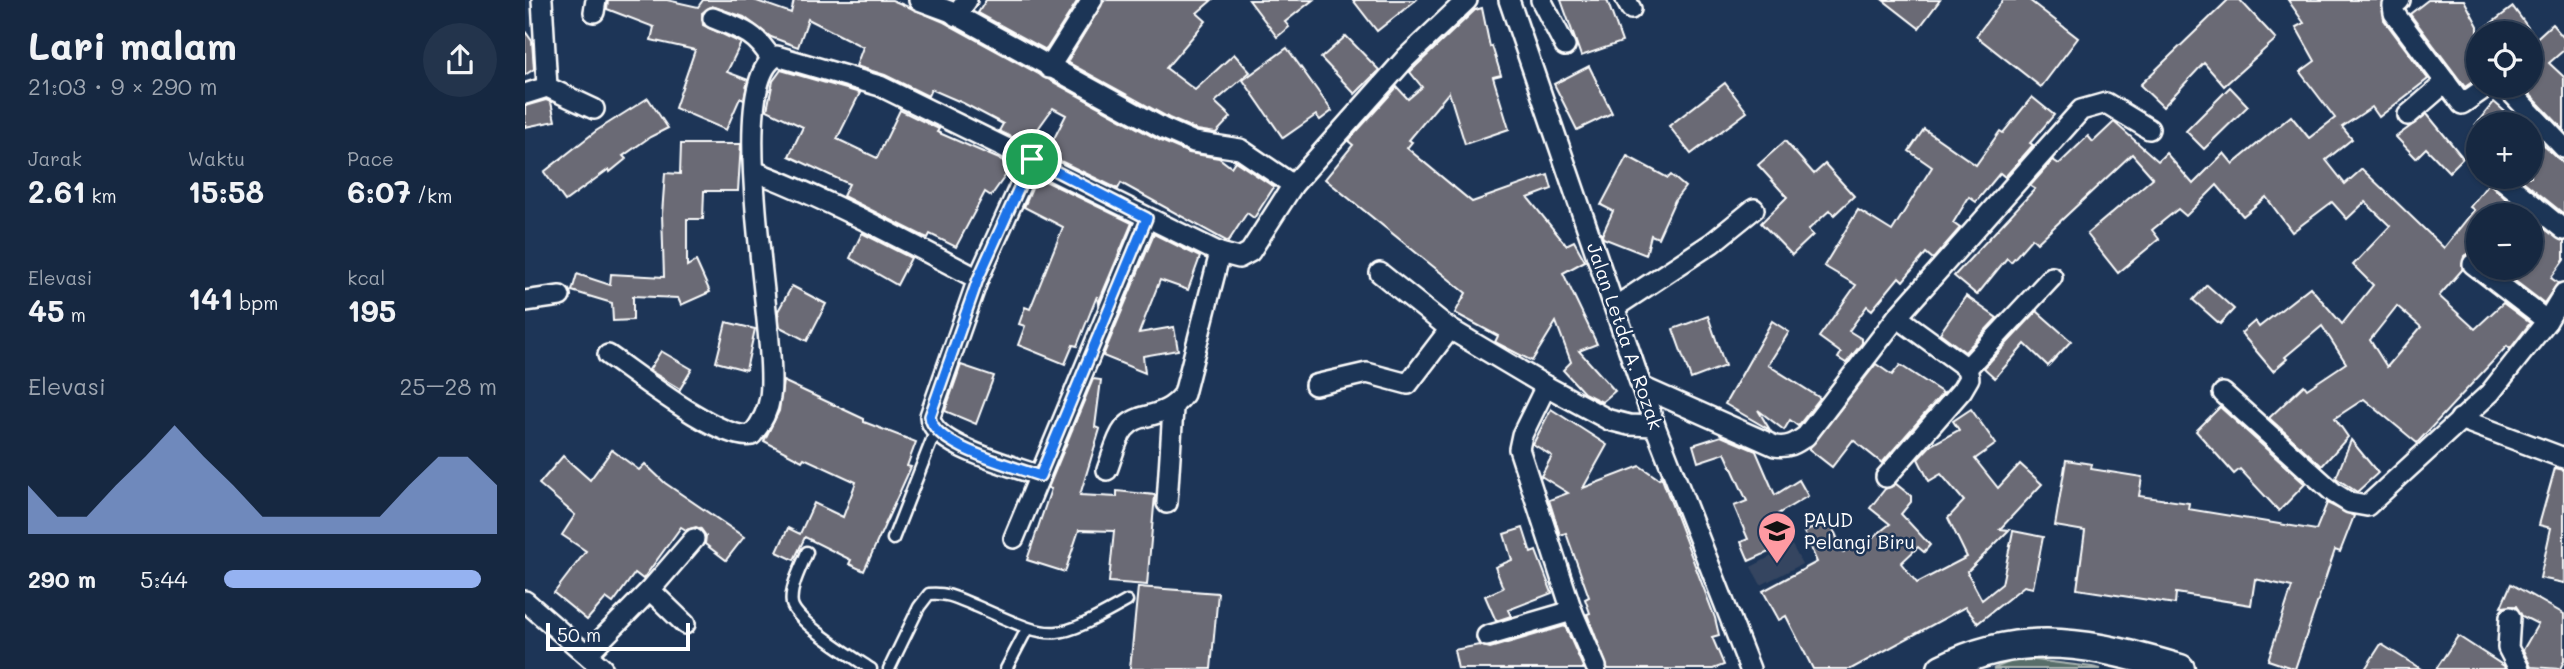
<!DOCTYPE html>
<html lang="id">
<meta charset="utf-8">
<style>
body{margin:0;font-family:Mali,sans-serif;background:#23344c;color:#f1f3f6;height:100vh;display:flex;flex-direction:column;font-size:26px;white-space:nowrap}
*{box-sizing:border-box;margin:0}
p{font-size:23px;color:#9ea6b1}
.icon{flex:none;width:38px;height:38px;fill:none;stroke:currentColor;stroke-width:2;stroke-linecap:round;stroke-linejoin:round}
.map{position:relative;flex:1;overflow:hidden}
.side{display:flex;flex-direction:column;background:#162841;width:525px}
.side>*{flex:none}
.tools{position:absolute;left:1941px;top:21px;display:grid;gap:14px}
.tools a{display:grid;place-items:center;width:77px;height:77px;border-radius:50%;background:#162841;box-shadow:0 2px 5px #0004,0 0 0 2px #35445a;font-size:35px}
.scale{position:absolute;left:21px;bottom:18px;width:144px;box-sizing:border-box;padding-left:7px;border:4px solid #fff;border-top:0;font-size:19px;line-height:24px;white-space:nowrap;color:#fff;-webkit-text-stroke:5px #1d3557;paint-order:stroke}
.pin{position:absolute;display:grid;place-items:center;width:60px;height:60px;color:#fff;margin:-30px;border:4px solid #fff;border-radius:50%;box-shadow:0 2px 7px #0007}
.round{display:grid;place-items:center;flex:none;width:74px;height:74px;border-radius:37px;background:#23344c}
.head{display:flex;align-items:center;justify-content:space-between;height:119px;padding:0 28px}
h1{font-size:38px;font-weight:700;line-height:52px}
.metrics{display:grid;grid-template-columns:repeat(3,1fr);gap:10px;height:119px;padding:7px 28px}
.metrics div{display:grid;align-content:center}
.metrics b{font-size:30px;font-weight:700}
.metrics small{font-size:19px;font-weight:400}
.metrics p{font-size:19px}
.chart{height:196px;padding:14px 28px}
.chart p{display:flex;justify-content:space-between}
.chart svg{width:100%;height:126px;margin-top:7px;fill:#95b2f1;opacity:.7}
ul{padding:0 28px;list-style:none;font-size:23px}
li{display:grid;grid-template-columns:112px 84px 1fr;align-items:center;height:52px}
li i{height:18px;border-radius:9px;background:#95b2f1}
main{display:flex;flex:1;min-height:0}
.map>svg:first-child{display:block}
.built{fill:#344560}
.green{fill:#586e6a;stroke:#acb6b4;stroke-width:2}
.building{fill:#6a6a74;stroke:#fff;stroke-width:2;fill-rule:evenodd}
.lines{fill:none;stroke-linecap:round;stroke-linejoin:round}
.lane-casing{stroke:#fff;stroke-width:15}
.street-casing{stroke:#fff;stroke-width:24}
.secondary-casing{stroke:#fff;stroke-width:33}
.lane{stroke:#1d3557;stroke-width:10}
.street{stroke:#1d3557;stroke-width:19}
.secondary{stroke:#1d3557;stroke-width:28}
.route-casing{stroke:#fff;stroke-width:14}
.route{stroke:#1a73e8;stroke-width:9}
.labels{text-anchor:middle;stroke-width:5;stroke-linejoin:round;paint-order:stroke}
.street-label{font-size:19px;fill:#fff;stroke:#1d3557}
.poi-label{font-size:19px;fill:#fff;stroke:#1d3557;text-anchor:start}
</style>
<main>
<section class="side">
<div class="head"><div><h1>Lari malam</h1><p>21:03 · 9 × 290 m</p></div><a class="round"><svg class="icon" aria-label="share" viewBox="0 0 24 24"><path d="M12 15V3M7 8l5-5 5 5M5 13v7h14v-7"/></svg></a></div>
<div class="metrics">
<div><p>Jarak</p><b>2.61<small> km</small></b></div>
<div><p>Waktu</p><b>15:58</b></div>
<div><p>Pace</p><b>6:07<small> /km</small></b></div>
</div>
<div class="metrics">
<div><p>Elevasi</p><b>45<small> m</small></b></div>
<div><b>141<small> bpm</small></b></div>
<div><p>kcal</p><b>195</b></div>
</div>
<div class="chart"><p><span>Elevasi</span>25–28 m</p>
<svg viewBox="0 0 160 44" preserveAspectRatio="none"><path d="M0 44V27L10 38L20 38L30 27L40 17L50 6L60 17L70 27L80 38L90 38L100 38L110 38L120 38L130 27L140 17L150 17L160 27V44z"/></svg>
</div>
<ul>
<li><b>290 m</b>5:44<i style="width:94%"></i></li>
</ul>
</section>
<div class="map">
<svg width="2039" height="669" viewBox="0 0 2039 669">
<rect width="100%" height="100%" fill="#1d3557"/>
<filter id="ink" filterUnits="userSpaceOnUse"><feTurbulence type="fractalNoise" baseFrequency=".0143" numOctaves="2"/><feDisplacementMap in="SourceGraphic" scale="14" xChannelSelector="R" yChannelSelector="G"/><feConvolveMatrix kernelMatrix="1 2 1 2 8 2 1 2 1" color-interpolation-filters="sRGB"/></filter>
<g filter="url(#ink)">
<path class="built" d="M1267 545 1277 564 1236 585 1226 567Z"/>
<path class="green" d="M1493 658 1567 667 1576 669H1468Z"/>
<g class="building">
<path d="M83 0H142L173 7 178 0H229L266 13 269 0H367L419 22 634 140 664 153 694 158 706 167 710 161 749 187 729 218 722 213 703 242 596 183 593 189 521 154 541 115 528 108 502 144 474 131 478 124 438 103 406 89 403 96 360 75 331 66 338 47 283 19 273 47 246 37 219 17 187 6 177 13 178 25 216 43 202 72 223 80 219 100 215 98 201 130 150 108 170 50 126 40 129 27 82 9Z"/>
<path d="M461 0H553L521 50 453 13Z"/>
<path d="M579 0H687L672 13 681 21 641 68 670 90 709 54 725 72 690 102 706 117 691 133 672 130 644 118 542 62Z"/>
<path d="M724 0H788L760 22 764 27 752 37Z"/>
<path d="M828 0H891L852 31Z"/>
<path d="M1036 0H1082L1097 42 1056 56Z"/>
<path d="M1358 0H1415L1394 28Z"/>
<path d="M1478 0H1504L1553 38 1516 87 1451 36Z"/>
<path d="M1703 0H1715L1751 39 1699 86 1679 63 1638 107 1615 85Z"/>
<path d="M1763 0H1858L1859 20 1903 79 1854 117 1847 107 1817 127 1827 139 1801 160 1820 184 1837 169 1919 248 1949 210 1945 207 1964 183 1982 200 1970 215 1953 214V252L1939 256 1937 270 1914 296 1950 329 1978 303 2005 323 1985 349 1982 346 1892 443 1839 399 1810 418 1823 437 1797 466 1744 418 1779 385 1782 389 1821 363 1797 326 1760 357 1762 359 1748 371 1716 333 1730 321 1734 327 1785 287 1817 324 1848 285 1828 265 1865 226 1840 202 1822 219 1807 202 1767 232 1741 197 1718 216 1692 185 1661 216 1653 209 1627 230 1634 239 1593 273 1562 234 1628 178 1607 154 1512 243 1507 238 1486 262 1482 258 1452 295 1429 276 1510 189 1505 186 1528 160 1534 164 1563 136 1568 142 1589 122 1633 161 1641 153 1668 184 1699 153 1708 164 1766 116 1784 138 1810 118 1775 72 1790 61 1771 27 1779 23ZM1872 306 1896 327 1862 367 1845 340Z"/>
<path d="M1903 0H1939L1953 26V33L1988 7 2007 33H1953V78L1940 87 1885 14Z"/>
<path d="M957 8 965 47 967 46 976 75 968 77 984 129 940 144 924 92 884 140 887 142 882 148 947 202 1023 175 1027 189 1003 198 1041 245 1049 241 1060 261 1038 273 1072 344 1054 351 1090 391 1077 402 1059 393 1038 370 1046 362 1031 322 1007 361 970 342 973 336 930 313 941 293 800 179 828 145 823 141 872 87 883 99 897 87 885 72 890 67 950 10Z"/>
<path d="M2027 24 2039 38V50L2024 63 2039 77V130L1997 86H2006V43Z"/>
<path d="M0 31 7 41 9 69 0 75Z"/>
<path d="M821 36 854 70 830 94 796 58Z"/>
<path d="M762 48 807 111 795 120 791 115 758 138 718 80Z"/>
<path d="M1064 66 1087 113 1052 130 1029 84Z"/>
<path d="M256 70 335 93 312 139 352 158 375 110 414 129 412 132 488 165 466 196 460 192 431 247 405 234 403 238 398 236 318 196 324 184 264 156 278 127 242 110 248 81Z"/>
<path d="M1200 83 1222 112 1166 154 1144 126Z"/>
<path d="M1705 87 1723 106 1679 149 1661 131Z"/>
<path d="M1507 97 1529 115 1505 143 1508 145 1480 177 1475 173 1451 202 1444 197 1428 223 1435 228 1408 259 1401 253 1378 281 1374 277 1347 310 1342 306 1324 331 1337 339V343L1321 363 1313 358 1316 353 1294 337 1331 285 1299 266 1333 210 1367 231 1407 167 1384 151 1399 129 1451 165 1475 131 1478 133Z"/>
<path d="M123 98 143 128 125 137 98 156 101 159 85 172 84 169 40 201 19 172 71 131Z"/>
<path d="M21 100 26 102 30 121 0 127V106Z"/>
<path d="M1969 102 1994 124H1951Z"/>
<path d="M1902 114 1938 158 1924 172 1901 148 1891 158 1871 137Z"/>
<path d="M2006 134 2039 164V214L1993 177H2006Z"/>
<path d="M1260 141 1289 174 1300 164 1329 196 1309 215 1305 210 1283 230 1288 235 1267 255 1236 223 1262 197 1233 165Z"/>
<path d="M156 144H216L213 191H179L178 219H162V266L171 261 185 292 156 305 153 298 108 296V320L88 321 87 303 47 291 52 274 85 285 86 274 139 277 137 214 140 173 155 174Z"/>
<path d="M1102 156 1143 178 1146 175 1160 187 1150 200 1133 238 1126 235 1121 255 1078 238 1077 235 1088 211 1076 205Z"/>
<path d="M512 177 607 223 573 304 572 296 552 346 548 345 540 364 493 345 500 326 494 324 500 307 505 309 538 227 499 207Z"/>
<path d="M2008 221 2039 242V260L2026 278 2033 283 2019 303 1973 268H2006Z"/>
<path d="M337 233 386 258 372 285 325 258Z"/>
<path d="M629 234 675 257 663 290 635 280 614 333 649 327 653 350 618 356 620 373 578 356Z"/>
<path d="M1682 285 1709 309 1695 324 1668 300Z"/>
<path d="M267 286 301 304 282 341 255 327 253 311Z"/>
<path d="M1441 296 1472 318 1440 352 1415 333Z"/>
<path d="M1512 311 1546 341 1523 366 1500 344 1470 378 1459 368Z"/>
<path d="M1183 316 1200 366 1166 379 1148 329Z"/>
<path d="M1247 321 1264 332 1243 365 1295 398 1273 426 1265 420 1259 430 1233 410 1245 430 1200 404Z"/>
<path d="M201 322 230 329 221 370 191 362Z"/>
<path d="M136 351 167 369 155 389 124 370Z"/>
<path d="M1351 364 1367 375 1375 365 1418 393 1357 463 1328 440 1307 467 1284 449Z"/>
<path d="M436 365 469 376 451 424 420 411Z"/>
<path d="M568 379 576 380 570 427 575 429 555 495 592 497V491L630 495 622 585 584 582 589 531 554 530 540 572 502 560 526 489 523 488Z"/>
<path d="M258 381 339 419V422L391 442 382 466 386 467 339 571 324 564 326 560 280 537 269 560 252 552 263 528 275 534 289 503 318 517 331 482 279 458 277 461 239 441 254 411Z"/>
<path d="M1695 407 1780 484 1754 511 1715 469 1709 474 1671 431Z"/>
<path d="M1026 409 1082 445 1058 488 1115 466 1134 479 1136 476 1190 618 1194 635 1187 637 1199 665 1188 669H1083L1062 614 1065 613 1060 599 1064 597 1041 533 1035 535 1024 500 1043 493 1016 476 1027 456 1008 444Z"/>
<path d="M1446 409 1471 444 1450 459 1473 488 1495 464 1517 484 1475 529 1484 530 1442 572 1457 600 1477 584 1488 531 1518 537 1508 588 1499 586 1453 623 1440 607 1326 669H1288L1261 616 1254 620 1238 591 1292 562 1279 532 1305 521 1318 552 1333 544 1335 547 1365 524 1345 508 1360 489 1371 484 1386 496V502L1376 514 1405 545 1399 552 1393 547 1376 563 1392 583 1442 557 1423 518 1439 501 1416 474 1404 481 1393 459 1406 445 1434 430 1428 421Z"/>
<path d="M1196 436 1231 451 1250 495 1274 480 1283 496 1253 514 1264 543 1224 561 1216 542 1223 539 1209 506 1222 501 1200 453 1173 462 1168 445Z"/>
<path d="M1826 440 1853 473 1832 492 1811 478Z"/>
<path d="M87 450 114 470 120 464 140 483 219 537 201 560 180 544 181 536 176 529 171 527 161 530 156 527 118 579 110 573 88 603 81 598 62 620 29 593 61 551 37 535 50 515 14 484 38 456 65 480Z"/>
<path d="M1541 460 1567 464 1566 469 1617 477 1614 496 1664 503 1663 509 1791 530 1802 503 1829 516 1815 552 1810 550 1770 669 1743 660 1767 587 1730 579 1726 605 1651 593 1650 604 1552 589 1560 531 1530 526Z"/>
<path d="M2030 468 2039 470V583L2015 578 2026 528 2014 525Z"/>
<path d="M998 528 1006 553 1011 551 1027 593 983 610 986 616 971 621 960 596 978 588 970 567 987 560 979 534Z"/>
<path d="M1986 584 2039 614V661L2035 669 2006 667 1998 650 2013 624 1997 616 1991 606 1976 607Z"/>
<path d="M613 587 693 593 686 669H605Z"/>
<path d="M1040 626 1059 669H933L929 650 954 645 965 648Z"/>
<path d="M1933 636 1979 666 1980 669H1911Z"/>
<path d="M1856 644 1896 669H1840Z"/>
</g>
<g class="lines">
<defs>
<g id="lane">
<path d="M368 539 410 432"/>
<path d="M282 552C277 566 264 588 267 604 272 623 328 657 346 669"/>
<path d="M364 669 394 607 404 594C422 592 434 599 451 606 530 641 527 643 602 601"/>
<path d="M481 669 502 629"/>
</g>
<g id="street">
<path d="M17 0 22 87 69 109"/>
<path d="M394 0 424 11 639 129 669 142 715 149 768 185"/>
<path d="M984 0 1130 426 1225 669"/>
<path d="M1016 0 1040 46"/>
<path d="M1101 0 1106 9"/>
<path d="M1875 0 1868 6 1869 13 1937 104 1963 86"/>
<path d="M69 12 71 0"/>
<path d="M431 16 442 0"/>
<path d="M188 18C214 28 232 33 246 59"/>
<path d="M524 68 567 0"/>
<path d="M1980 86 2039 148"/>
<path d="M0 94 22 87"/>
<path d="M1883 115 1921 82"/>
<path d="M507 159 453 279 405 416C406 446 489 466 515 476"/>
<path d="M229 171C307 201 379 240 453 279"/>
<path d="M1974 177 2039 230"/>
<path d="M1948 264 2022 321"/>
<path d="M855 273 925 329 1021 386 1084 420 1104 425 1130 426"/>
<path d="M0 301 35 296"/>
<path d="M1090 307 1187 243 1229 209"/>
<path d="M1372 317 1442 368 1527 277"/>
<path d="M83 355C111 374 196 442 227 435 236 424 243 411 245 397 254 335 197 83 252 56L355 86 695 253 714 258 725 252 768 185 881 58 942 0"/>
<path d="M790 385 842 373 883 384 925 329"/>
<path d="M1021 386 997 435 994 449 1047 611 1071 667"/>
<path d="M1117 387 1250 446C1263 448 1270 444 1281 436L1372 317 1556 110 1581 103 1624 129"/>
<path d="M1698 393 1809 493 1825 503 1842 506 1965 393 2022 321 2039 293"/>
<path d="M1935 419 2039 458"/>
<path d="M582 470C587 458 591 439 599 429 614 410 638 422 659 394L695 253"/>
<path d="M1361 477 1437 390 1444 378 1442 368"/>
<path d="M642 503 648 409"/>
<path d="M489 538 622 218"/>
<path d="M125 590 160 624"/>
<path d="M0 601 77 668"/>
<path d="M1985 617 1983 648 1994 669"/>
<path d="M962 636 1047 611"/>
<path d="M62 654 125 590 169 539"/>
</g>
<path id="secondary" d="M1417 669C1499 627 1571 644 1655 669"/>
</defs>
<use href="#lane" class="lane-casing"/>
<use href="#street" class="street-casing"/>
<use href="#secondary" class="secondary-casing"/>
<use href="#lane" class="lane"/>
<use href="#street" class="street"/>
<use href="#secondary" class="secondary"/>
</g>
</g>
<g class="lines" filter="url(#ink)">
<defs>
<path id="route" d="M507 159 622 218 515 476C488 466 407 446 405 416L453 279Z"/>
</defs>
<use href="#route" class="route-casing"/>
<use href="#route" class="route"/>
</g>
<defs>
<symbol id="school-pin" viewBox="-11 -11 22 30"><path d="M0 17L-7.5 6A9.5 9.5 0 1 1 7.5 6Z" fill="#ff9aa2" stroke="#1d3557"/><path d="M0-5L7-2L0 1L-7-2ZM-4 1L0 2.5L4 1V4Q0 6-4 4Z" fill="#111"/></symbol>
</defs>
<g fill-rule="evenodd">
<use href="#school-pin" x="1230" y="509" width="44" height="60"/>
</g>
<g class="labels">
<g class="street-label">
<text transform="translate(1100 336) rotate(71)" y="7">Jalan Letda A. Rozak</text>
</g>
<g class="poi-label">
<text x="1279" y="527">PAUD<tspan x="1279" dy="22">Pelangi Biru</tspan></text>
</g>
</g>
</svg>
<div class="tools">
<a><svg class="icon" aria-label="locate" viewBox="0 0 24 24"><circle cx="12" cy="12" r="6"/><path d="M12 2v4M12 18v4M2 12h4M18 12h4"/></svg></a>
<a>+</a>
<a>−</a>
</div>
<div class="scale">50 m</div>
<div class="pin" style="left:507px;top:159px;background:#1e9e55"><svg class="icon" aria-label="arrive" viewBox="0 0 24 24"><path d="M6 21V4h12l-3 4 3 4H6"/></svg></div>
</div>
</main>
